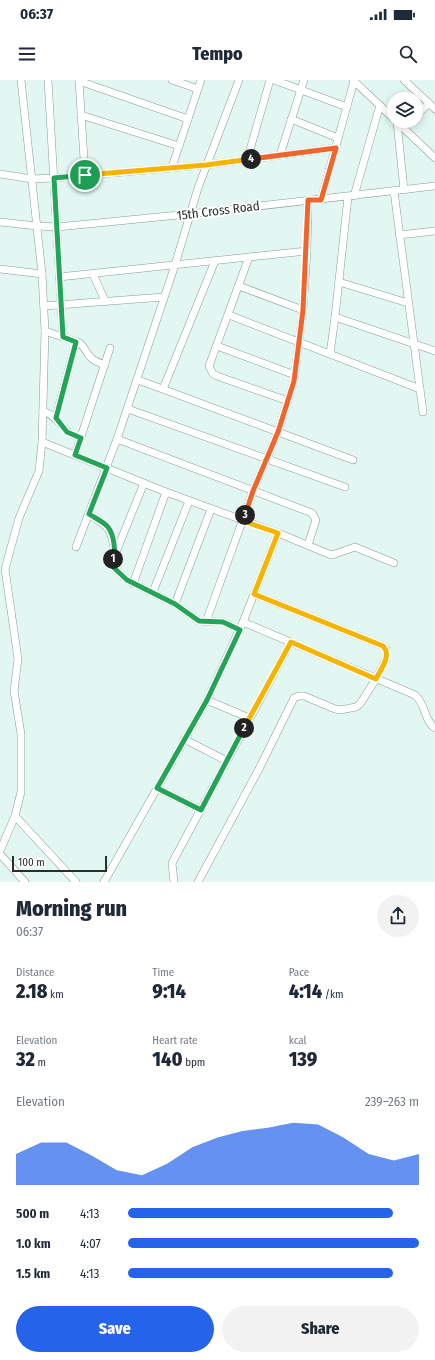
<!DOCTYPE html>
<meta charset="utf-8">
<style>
body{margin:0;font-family:"Fira Sans Condensed",sans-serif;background:#f2f2f3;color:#1f2937;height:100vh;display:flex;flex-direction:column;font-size:15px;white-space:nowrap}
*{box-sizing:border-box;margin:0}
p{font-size:13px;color:#747a83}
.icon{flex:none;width:22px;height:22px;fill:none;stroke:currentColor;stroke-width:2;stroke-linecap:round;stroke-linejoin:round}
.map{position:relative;height:802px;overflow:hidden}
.side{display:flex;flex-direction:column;background:#fff;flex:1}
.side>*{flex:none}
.controls{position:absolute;left:387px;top:12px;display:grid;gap:8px}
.controls a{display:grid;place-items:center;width:36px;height:36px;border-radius:50%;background:#fff;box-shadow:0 2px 10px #0003;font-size:20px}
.scale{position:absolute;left:12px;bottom:10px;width:95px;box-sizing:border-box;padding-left:4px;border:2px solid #28302e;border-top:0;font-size:11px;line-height:14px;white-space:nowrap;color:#28302e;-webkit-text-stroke:3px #fff;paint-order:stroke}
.pin{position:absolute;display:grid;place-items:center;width:34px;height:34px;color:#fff;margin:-17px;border:2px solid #fff;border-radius:50%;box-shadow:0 1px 4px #0007}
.km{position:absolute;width:20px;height:20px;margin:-10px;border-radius:50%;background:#222;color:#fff;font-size:11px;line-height:20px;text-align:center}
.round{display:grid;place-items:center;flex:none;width:42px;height:42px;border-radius:21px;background:#f2f2f3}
.head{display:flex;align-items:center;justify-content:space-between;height:68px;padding:0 16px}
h1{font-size:22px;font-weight:800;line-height:30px}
.figures{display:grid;grid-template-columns:repeat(3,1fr);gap:6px;height:68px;padding:4px 16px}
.figures div{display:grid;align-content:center}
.figures b{font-size:20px;font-weight:800}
.figures small{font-size:11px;font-weight:400}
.figures p{font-size:11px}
.chart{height:112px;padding:8px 16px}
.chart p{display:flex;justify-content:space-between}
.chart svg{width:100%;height:72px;margin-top:4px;fill:#2563eb;opacity:.7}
.cta{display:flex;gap:8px;margin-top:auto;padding:8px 16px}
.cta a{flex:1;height:46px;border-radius:24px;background:#2563eb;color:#fff;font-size:16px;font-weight:800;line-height:46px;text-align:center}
.cta a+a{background:#f2f2f3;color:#1f2937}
ul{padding:0 16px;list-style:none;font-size:13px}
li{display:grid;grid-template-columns:64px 48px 1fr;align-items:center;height:30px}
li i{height:10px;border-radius:5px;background:#2563eb}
.status{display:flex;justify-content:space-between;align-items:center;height:28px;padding:0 20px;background:#fff;direction:ltr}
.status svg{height:11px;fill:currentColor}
header{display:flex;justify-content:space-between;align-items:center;height:52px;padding:0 16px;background:#fff;font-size:18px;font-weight:800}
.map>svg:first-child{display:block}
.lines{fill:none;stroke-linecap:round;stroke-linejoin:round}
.minor-casing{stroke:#889c97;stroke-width:8}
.minor{stroke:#fff;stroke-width:7}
.split-1-casing{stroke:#fff;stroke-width:8}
.split-2-casing{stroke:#fff;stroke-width:8}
.split-3-casing{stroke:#fff;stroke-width:8}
.split-4-casing{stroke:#fff;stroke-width:8}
.split-5-casing{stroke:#fff;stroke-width:8}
.split-1{stroke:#22a559;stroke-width:5}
.split-2{stroke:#22a559;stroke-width:5}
.split-3{stroke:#f5b400;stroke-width:5}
.split-4{stroke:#f0652b;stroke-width:5}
.split-5{stroke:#f5b400;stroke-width:5}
.labels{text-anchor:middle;stroke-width:4;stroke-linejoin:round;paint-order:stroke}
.street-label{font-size:13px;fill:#28302e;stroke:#fff}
</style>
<div class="status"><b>06:37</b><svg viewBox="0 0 49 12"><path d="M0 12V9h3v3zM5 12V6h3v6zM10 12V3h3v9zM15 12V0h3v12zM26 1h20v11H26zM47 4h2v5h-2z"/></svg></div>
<header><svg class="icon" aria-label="menu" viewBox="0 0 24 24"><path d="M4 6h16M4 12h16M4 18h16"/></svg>Tempo<svg class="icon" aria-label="search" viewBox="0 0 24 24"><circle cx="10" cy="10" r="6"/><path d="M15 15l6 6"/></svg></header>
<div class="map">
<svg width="435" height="802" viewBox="0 0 435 802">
<rect width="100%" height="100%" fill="#e2f7f2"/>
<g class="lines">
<defs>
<g id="minor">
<path d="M21 0 42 194 45 251 42 362 166 412 278 453 331 475 335 474 355 467 394 483"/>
<path d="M48 0 63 257"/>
<path d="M79 0 85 95"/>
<path d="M172 0 198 9"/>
<path d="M274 0 347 27"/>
<path d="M353 0 394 39"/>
<path d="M404 0 435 29"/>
<path d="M79 1 188 39"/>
<path d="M81 35 179 66"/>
<path d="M416 36 429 23"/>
<path d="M291 39 338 58"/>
<path d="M396 41 435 78"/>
<path d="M401 41 397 42 404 110"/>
<path d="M280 75 304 0"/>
<path d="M247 80 270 0"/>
<path d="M172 87 201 0"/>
<path d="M0 94 32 99 53 98 206 85 335 68"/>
<path d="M394 111 423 332"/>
<path d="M354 116 380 25"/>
<path d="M321 120 354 1"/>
<path d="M0 142 37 146 57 147 189 134 435 106"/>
<path d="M399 155 435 151"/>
<path d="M307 171 303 230 294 301 278 352 353 380"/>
<path d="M249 177 209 286 213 294 217 296 288 321"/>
<path d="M0 189 42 194"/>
<path d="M93 194 105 221"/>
<path d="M59 197 307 171 308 120"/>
<path d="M339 202 408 223"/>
<path d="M239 206 303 230"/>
<path d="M44 226 164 217"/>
<path d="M229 235 420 309"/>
<path d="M335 237 435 271"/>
<path d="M45 251 80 263C92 276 84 277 105 285"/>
<path d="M217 266 295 295"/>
<path d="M330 274 335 237 348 117"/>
<path d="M138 300 278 352 253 411 206 542"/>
<path d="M163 309 215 181"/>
<path d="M128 329 345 407"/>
<path d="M43 331C62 338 60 352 81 358"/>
<path d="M56 337 76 262"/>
<path d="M117 359 175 185 198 108 239 0"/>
<path d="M42 362 39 391 19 438 5 489 18 579 14 611 21 654V712L15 736 76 802"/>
<path d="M75 375 110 268"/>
<path d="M144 403 112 482V486L127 500 175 524 199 541 223 542 240 550"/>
<path d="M89 434C110 448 111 448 115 473"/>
<path d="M76 467 117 359 312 433 316 440 308 465"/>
<path d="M133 504 166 412"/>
<path d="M153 512 189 421"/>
<path d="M175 524 211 429"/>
<path d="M243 542 415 615C426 624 424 641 435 648"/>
<path d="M207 620 249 638"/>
<path d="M184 659 227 681"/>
<path d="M157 708 201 730"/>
<path d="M0 771 15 736"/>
<path d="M0 774 25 802"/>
<path d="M104 802 207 620 243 542 278 453"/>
<path d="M174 802 172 783 291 562"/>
<path d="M198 802 260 687 294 618 299 616H304L335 629 340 630 356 627 360 624 376 599 386 579V569L383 566 254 514"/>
</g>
</defs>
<use href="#minor" class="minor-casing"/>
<use href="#minor" class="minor"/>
</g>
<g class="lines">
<defs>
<path id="split-1" d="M85 95 54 98 63 257 76 262 56 338 67 352 81 358 75 375 107 388 89 434C95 438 104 442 108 447 114 455 116 471 113 479"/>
<path id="split-2" d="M113 479 112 486 127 500 175 524 199 541 223 542 240 550 207 620 157 708 201 730 244 648"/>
<path id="split-3" d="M244 648 291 562 376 599C381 589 392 575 383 566L254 514 278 453 243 441 245 435"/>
<path id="split-4" d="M245 435 253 411 278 352 294 301 303 230 308 120H321L336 68 251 79"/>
<path id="split-5" d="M85 95 206 85 251 79"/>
</defs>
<use href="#split-1" class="split-1-casing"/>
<use href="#split-2" class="split-2-casing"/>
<use href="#split-3" class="split-3-casing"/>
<use href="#split-4" class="split-4-casing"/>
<use href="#split-5" class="split-5-casing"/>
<use href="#split-1" class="split-1"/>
<use href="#split-2" class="split-2"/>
<use href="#split-3" class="split-3"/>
<use href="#split-4" class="split-4"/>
<use href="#split-5" class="split-5"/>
</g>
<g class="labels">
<g class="street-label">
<text transform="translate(218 130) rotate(-7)" y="5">15th Cross Road</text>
</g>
</g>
</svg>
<div class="controls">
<a><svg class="icon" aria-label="layers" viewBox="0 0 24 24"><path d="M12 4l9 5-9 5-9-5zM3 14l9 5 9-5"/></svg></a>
</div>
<div class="scale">100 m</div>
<div class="pin" style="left:85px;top:95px;background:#1e9e55"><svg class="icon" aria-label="arrive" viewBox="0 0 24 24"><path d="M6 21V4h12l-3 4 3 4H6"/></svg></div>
<b class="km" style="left:113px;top:479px">1</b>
<b class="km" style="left:244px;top:648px">2</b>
<b class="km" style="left:245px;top:435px">3</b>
<b class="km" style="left:251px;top:79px">4</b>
</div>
<section class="side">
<div class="head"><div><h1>Morning run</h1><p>06:37</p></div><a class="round"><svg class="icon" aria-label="share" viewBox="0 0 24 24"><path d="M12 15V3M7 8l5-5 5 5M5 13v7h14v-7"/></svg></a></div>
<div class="figures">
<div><p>Distance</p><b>2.18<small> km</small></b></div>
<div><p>Time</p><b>9:14</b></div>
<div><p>Pace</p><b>4:14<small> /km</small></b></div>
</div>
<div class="figures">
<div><p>Elevation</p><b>32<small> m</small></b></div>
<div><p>Heart rate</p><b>140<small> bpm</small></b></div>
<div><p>kcal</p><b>139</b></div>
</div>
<div class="chart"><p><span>Elevation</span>239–263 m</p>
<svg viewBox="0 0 160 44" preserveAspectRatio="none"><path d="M0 44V25L10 18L20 18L30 26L40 35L50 38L60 31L70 21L80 15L90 11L100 9L110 6L120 7L130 15L140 25L150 29L160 25V44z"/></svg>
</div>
<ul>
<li><b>500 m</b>4:13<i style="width:91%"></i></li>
<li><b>1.0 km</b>4:07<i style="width:100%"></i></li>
<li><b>1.5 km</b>4:13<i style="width:91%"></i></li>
</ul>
<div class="cta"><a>Save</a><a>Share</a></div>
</section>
